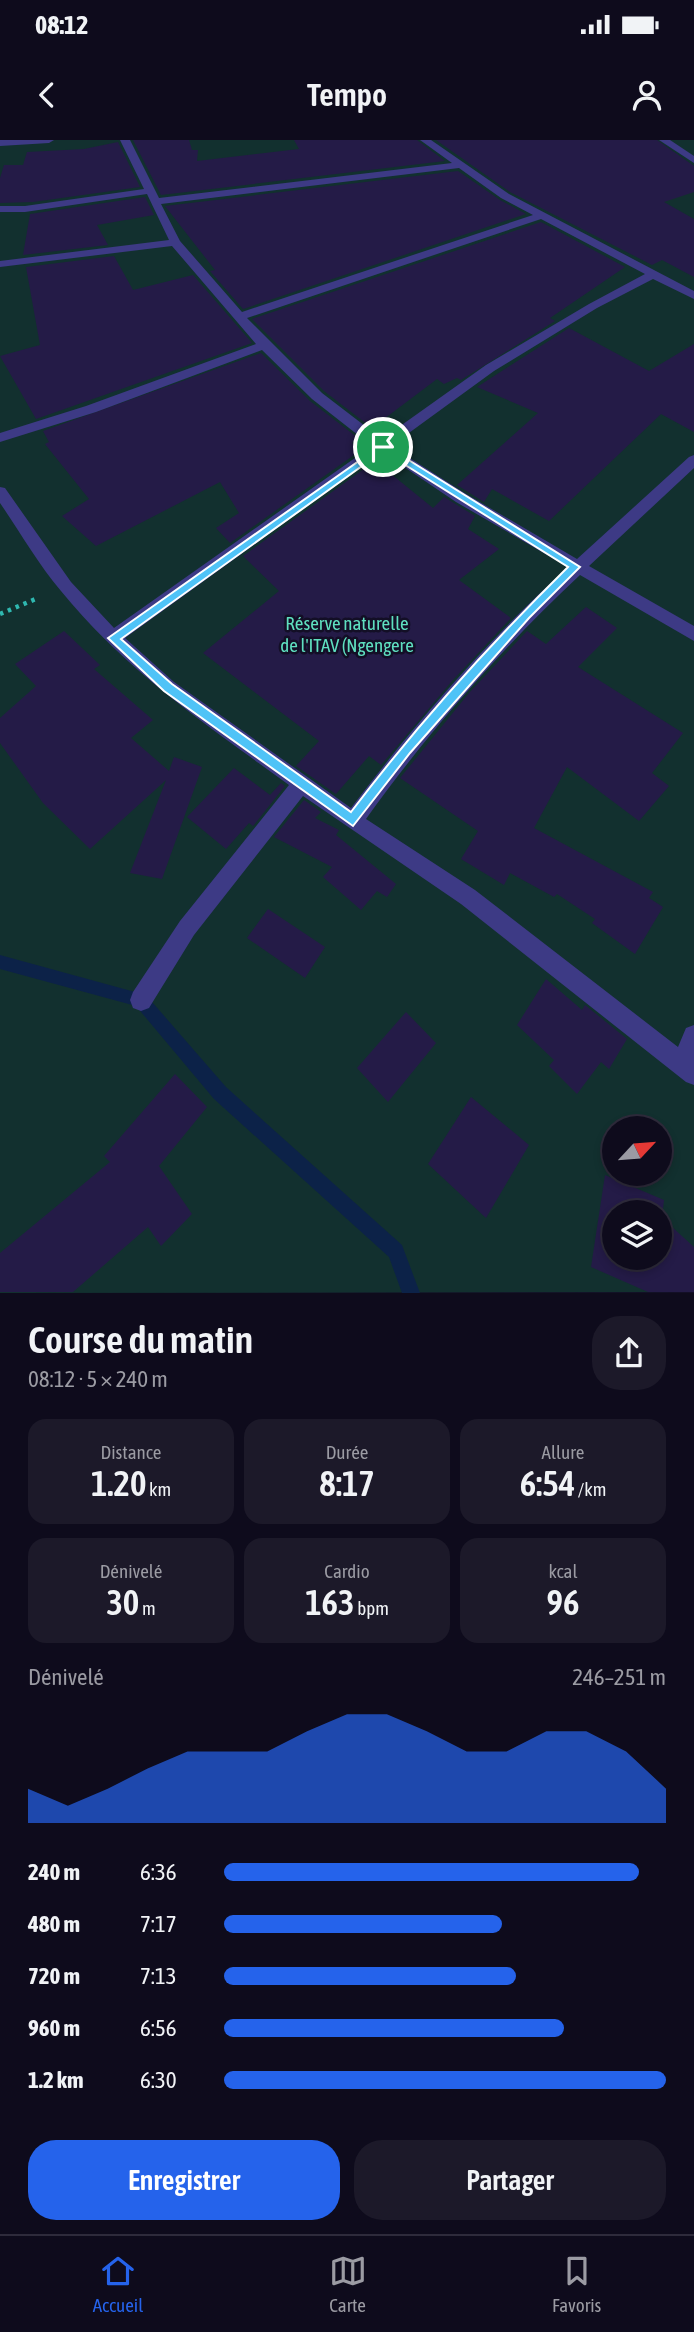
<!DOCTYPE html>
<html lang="fr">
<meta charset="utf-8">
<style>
body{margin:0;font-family:"Asap Condensed",sans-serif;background:#1c1929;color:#f1f3f6;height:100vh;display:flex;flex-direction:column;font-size:26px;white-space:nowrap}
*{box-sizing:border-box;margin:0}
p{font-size:23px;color:#9b9ba3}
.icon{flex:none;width:38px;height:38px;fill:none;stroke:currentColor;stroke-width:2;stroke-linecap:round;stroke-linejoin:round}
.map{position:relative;height:1153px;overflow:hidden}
.sheet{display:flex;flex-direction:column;background:#0e0b1c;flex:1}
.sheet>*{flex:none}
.needle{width:46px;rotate:64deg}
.fabs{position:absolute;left:602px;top:976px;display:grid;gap:14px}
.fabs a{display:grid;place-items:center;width:70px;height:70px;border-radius:50%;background:#0e0b1c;box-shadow:0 4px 10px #0003,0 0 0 2px #2e2b3b;font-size:35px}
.pin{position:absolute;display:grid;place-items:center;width:60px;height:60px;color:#fff;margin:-30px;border:4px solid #fff;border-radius:50%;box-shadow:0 2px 7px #0007}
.round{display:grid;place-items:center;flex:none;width:74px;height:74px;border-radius:28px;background:#1c1929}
.headline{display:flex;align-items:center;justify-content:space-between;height:119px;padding:0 28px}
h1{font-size:38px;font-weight:600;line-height:52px}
.figures{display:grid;grid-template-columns:repeat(3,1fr);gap:10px;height:119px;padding:7px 28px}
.figures div{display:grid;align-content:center;border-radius:18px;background:#1c1929;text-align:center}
.figures b{font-size:35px;font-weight:600}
.figures small{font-size:19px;font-weight:400}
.figures p{font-size:19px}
.chart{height:196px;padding:14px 28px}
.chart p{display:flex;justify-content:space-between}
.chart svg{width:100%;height:126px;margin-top:7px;fill:#2563eb;opacity:.7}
.action{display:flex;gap:14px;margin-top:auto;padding:14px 28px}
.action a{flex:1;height:80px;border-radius:28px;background:#2563eb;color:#fff;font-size:28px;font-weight:600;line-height:80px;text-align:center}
.action a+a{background:#1c1929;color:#f1f3f6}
ul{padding:0 28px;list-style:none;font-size:23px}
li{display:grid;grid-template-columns:112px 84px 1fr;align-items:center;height:52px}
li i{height:18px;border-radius:9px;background:#2563eb}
.status{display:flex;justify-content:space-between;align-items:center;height:49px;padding:0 35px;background:#0e0b1c;direction:ltr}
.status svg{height:19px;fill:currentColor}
header{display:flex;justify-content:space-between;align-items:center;height:91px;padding:0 28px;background:#0e0b1c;font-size:32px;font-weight:600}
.tabs{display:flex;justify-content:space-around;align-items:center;height:98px;border-top:2px solid #2e2b3b;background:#0e0b1c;font-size:19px;color:#9b9ba3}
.tabs a{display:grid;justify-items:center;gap:4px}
.tabs .active{color:#2563eb}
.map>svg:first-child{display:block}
.green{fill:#12302f;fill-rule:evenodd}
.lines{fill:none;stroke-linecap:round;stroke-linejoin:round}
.stream{fill:#0c2248;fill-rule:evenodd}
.building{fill:#241b47;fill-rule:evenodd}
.path{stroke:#2fb8b0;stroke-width:4.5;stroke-dasharray:3.5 5;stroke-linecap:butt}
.street{fill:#3d3a85;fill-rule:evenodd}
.route{fill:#4fc3f7;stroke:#fff;stroke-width:2;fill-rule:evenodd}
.labels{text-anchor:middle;stroke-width:5;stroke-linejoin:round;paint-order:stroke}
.park-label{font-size:19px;fill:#5fe0c0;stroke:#130f26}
</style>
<div class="status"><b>08:12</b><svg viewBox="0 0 49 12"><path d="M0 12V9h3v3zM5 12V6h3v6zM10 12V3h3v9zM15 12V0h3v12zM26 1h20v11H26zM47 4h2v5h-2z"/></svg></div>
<header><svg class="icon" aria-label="back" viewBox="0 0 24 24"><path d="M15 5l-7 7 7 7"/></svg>Tempo<svg class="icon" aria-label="person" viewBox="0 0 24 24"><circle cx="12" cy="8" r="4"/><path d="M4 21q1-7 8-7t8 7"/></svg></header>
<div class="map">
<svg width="694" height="1153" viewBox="0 0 694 1153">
<rect width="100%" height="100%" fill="#130f26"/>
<path class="green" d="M0 0H694V1152L0 1153ZM614 989H660V1034H614ZM614 1073H660V1118H614Z"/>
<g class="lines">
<path class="stream" d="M0 815 146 855 226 947 402 1105 420 1153H402L389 1117 214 959 136 866 0 829Z"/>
</g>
<g class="building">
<path d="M133 0H189L192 10H198L197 21 299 9 294 0H417L445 21 161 55Z"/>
<path d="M436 0H657L694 26V52L664 62 694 79V137L662 120 652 125 510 52Z"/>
<path d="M118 2 140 47 33 62 0 63V38L4 25H23L27 12 84 9Z"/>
<path d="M458 31 500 60 526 74 243 169 210 131 215 130 165 66Z"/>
<path d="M145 57 154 75 97 85 108 105 23 115 30 74Z"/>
<path d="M541 82 625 127 550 178 555 181 461 240 457 238 444 244 437 239 372 288 324 251 252 179Z"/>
<path d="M114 116 133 150 193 135 252 203 36 279 0 216 40 205 26 127Z"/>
<path d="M569 188 649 231 694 204V292L661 274 549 381 492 349 484 362 457 345 538 273 477 247Z"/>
<path d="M261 213 310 261 358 298 352 303 361 310 230 403 216 388 239 373 220 342 96 406 62 376 89 359 45 304 49 302 43 291Z"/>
<path d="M375 321 433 368 444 357 475 376 468 389 499 409 459 440 511 478 452 541 381 625 369 616 336 654 296 626 319 601 203 513 279 451 243 416Z"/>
<path d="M586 467 617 488 578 527 683 593 652 633 669 646 639 681 567 627 534 688 653 752 649 758 663 767 635 814 592 783 595 779 557 754 554 757 510 733 504 745 461 719 478 691 400 638 469 553 527 491 546 504Z"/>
<path d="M64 491 100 525 94 529 153 580 131 598 169 631 174 617 202 627 162 739 130 733 166 640 90 709 43 663 0 603V578L36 546 15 524Z"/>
<path d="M234 628 270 655 281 643 285 646 253 686 249 683 226 709 187 677Z"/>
<path d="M304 660 321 672 315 678 339 690 336 695 396 744 387 757 377 751 361 770 323 737 332 727 274 697Z"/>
<path d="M268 769 325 807 305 838 247 798Z"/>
<path d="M546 839 582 870 585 865 627 899 609 929 601 922 577 954 549 926 554 920 517 885Z"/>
<path d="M406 872 436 903 388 962 357 928Z"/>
<path d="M175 934 207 967 159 1026 192 1074 161 1106 148 1087 73 1152H0V1113L110 1022 104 1016Z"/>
<path d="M471 957 529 1005 486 1078 428 1024Z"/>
<path d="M605 1035 664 1060 662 1078 694 1107V1152H648L591 1127ZM614 1073H660V1118H614Z"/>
</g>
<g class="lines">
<path class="path" d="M0 474 38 458"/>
<g class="street">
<path d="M0 0H54L49 3 0 6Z"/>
<path d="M120 0H130L159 58 452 23 420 0H431L509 54 694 151V159L653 139 597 168 494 231 391 306 466 354 577 419 689 317 694 315V328L589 426 694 486V501L580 435C501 509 429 591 366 679L475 750 678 907 686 888 694 885V945L686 942 461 764 303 656 194 795 149 868 141 871 133 868 130 860 133 852 180 781 289 645C208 586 125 530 61 451 38 424 20 392 0 363V347L5 348 71 442 114 488 372 306 312 259 262 210 96 272 0 302V293L86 266 256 204 172 106 0 127V121L169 100 147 54 25 72H0V66H25L144 49ZM459 28 501 58 533 75 242 172 180 101 161 64ZM541 79 645 134 589 164 486 225 382 299 322 253 247 178ZM382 312 456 362 568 427C488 500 416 582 351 668L174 542 125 498Z"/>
<path d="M659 0H670L694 16V23Z"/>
</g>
</g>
<path class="route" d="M383 304 580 427 529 478 410 613 353 686 164 551 108 498ZM383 311 568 427C490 504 417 585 351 672L172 544 121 499Z"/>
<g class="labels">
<g class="park-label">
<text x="347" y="490">Réserve naturelle<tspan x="347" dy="22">de l'ITAV (Ngengere</tspan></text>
</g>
</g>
</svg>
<div class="fabs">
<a><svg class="needle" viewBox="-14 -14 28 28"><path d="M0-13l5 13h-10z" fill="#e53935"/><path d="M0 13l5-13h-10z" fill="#9b9ba3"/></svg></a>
<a><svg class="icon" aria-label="layers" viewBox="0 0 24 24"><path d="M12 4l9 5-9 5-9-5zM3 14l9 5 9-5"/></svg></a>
</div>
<div class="pin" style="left:383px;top:307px;background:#1e9e55"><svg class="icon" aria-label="arrive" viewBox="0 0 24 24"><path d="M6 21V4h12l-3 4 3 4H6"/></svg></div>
</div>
<section class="sheet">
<div class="headline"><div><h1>Course du matin</h1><p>08:12 · 5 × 240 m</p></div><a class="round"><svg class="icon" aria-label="share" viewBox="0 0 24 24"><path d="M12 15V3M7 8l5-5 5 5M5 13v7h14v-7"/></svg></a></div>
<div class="figures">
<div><p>Distance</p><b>1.20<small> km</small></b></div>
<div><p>Durée</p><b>8:17</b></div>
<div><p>Allure</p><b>6:54<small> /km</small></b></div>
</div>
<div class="figures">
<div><p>Dénivelé</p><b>30<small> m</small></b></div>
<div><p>Cardio</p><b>163<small> bpm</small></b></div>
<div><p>kcal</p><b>96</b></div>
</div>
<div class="chart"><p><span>Dénivelé</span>246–251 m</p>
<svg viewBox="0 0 160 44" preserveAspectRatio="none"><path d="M0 44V32L10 38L20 32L30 25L40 19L50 19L60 19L70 12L80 6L90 6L100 12L110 19L120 19L130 12L140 12L150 19L160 32V44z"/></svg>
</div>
<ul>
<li><b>240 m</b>6:36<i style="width:94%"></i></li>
<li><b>480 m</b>7:17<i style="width:63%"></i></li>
<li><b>720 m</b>7:13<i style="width:66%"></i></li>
<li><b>960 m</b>6:56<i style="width:77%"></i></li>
<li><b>1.2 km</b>6:30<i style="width:100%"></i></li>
</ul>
<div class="action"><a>Enregistrer</a><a>Partager</a></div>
</section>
<nav class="tabs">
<a class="active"><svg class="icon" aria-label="home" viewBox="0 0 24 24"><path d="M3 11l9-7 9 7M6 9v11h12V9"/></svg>Accueil</a>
<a><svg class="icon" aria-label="map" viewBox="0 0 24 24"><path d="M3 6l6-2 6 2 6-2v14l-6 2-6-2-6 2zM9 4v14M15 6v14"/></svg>Carte</a>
<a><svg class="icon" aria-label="saved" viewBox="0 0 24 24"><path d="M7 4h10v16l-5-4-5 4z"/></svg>Favoris</a>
</nav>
